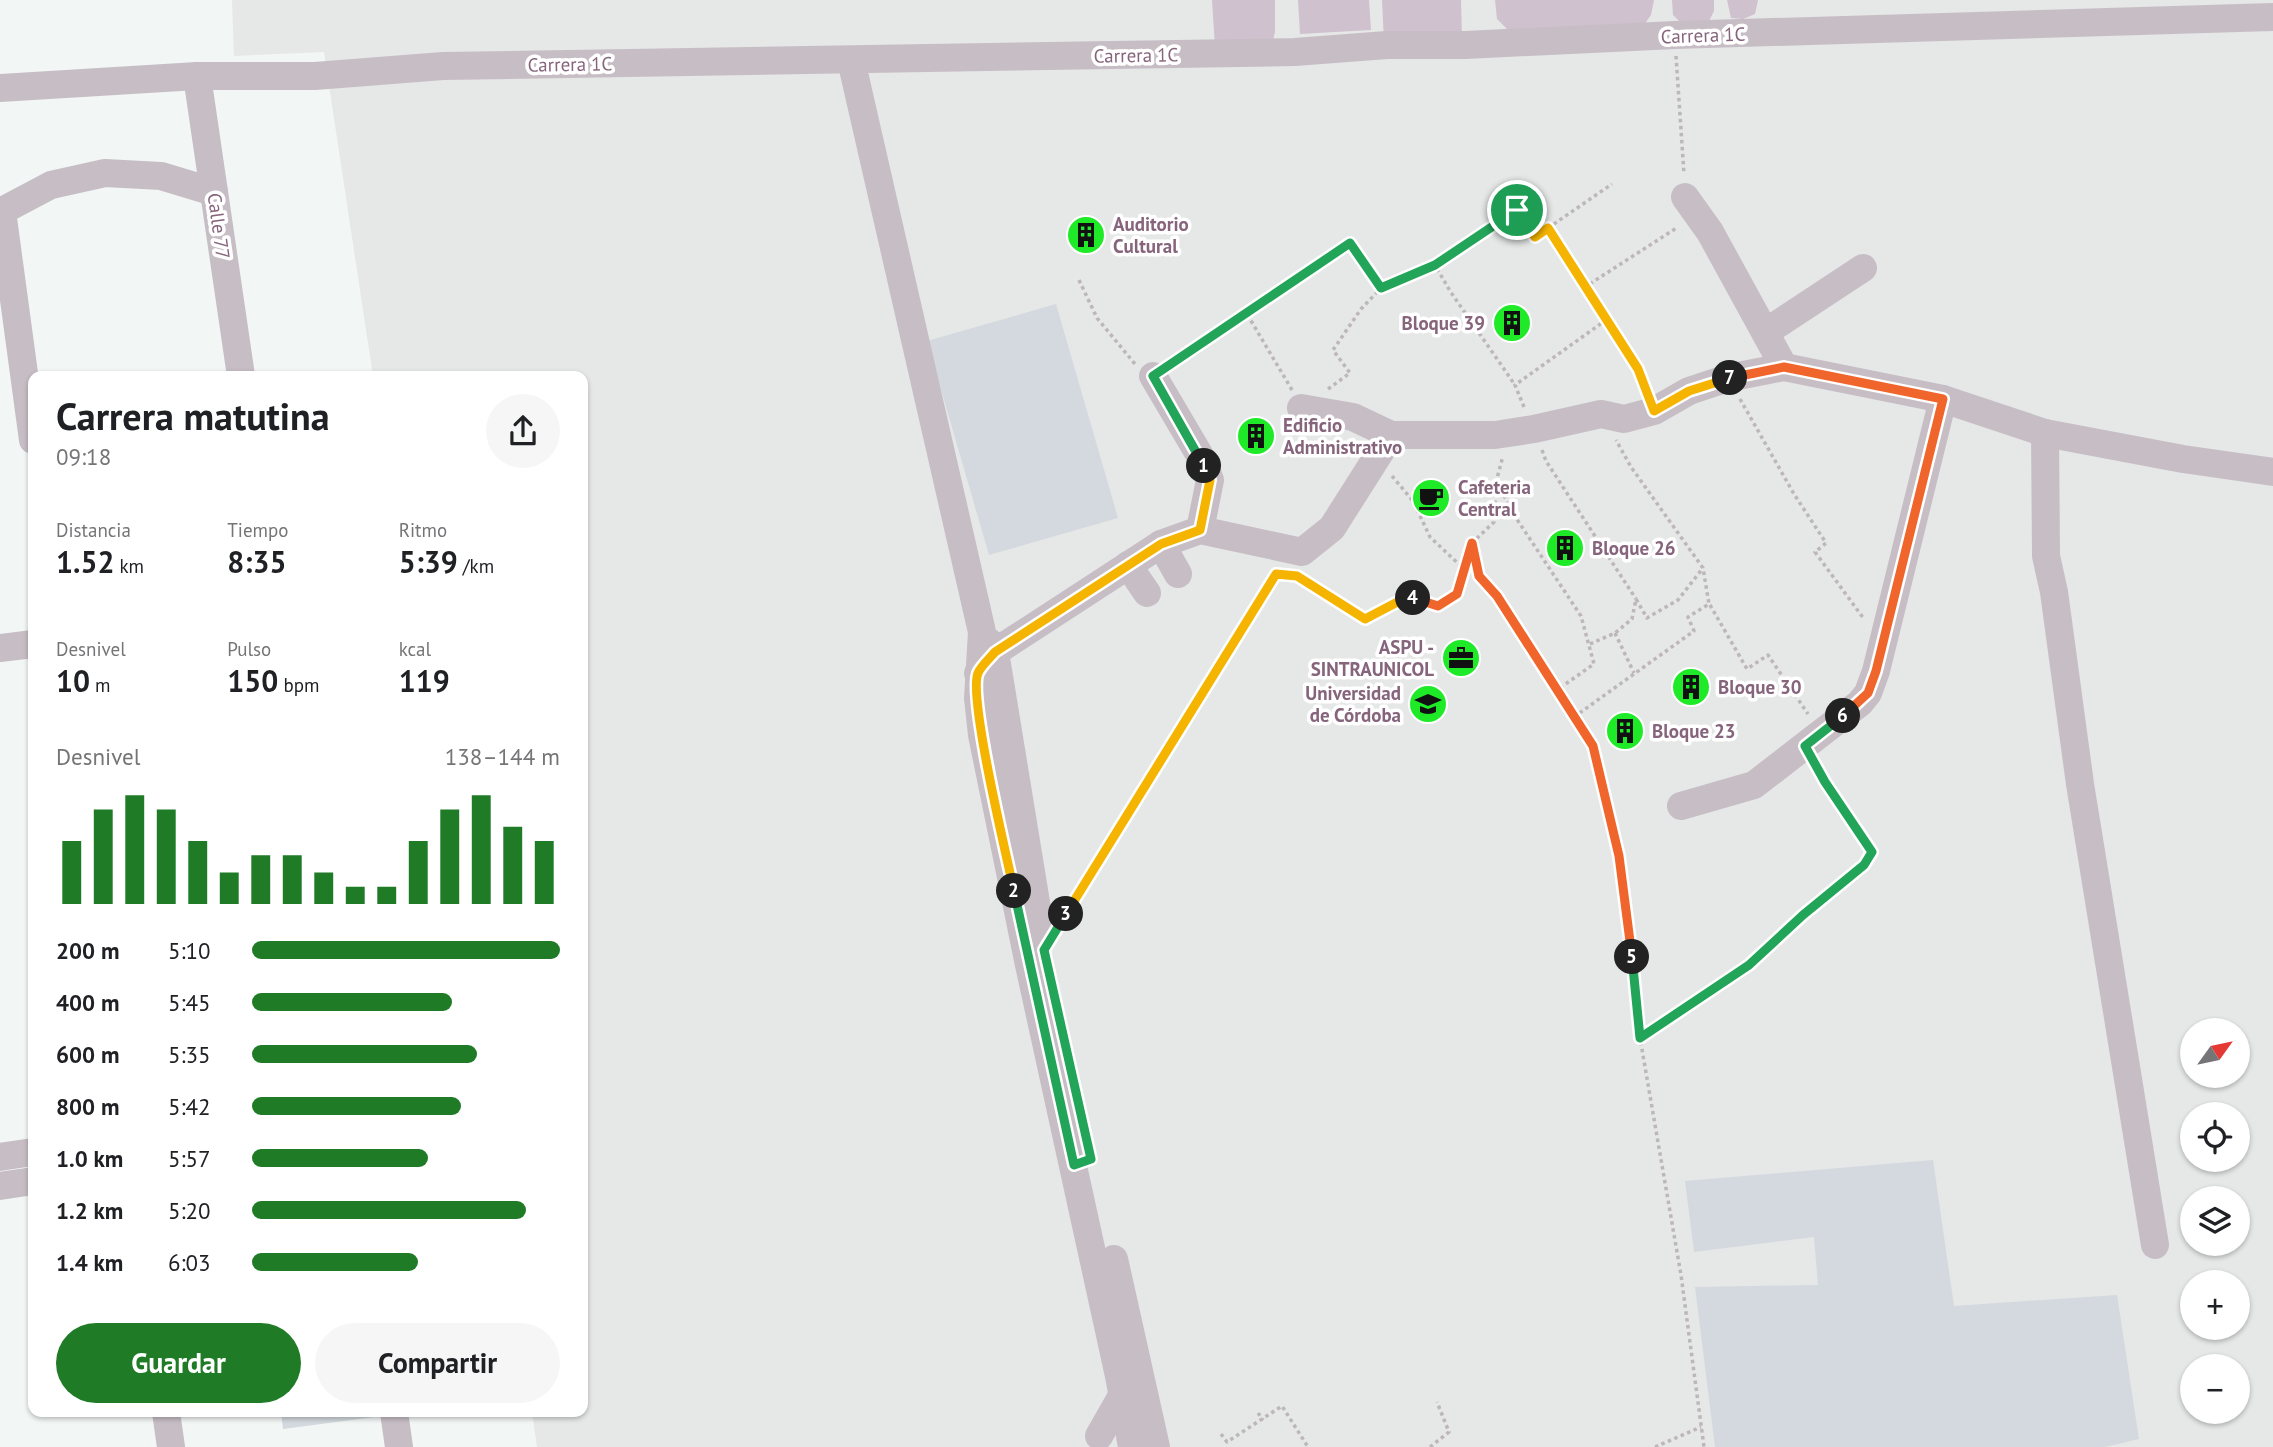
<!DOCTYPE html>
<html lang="es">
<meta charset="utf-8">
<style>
body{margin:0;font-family:"PT Sans",sans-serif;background:#f6f6f6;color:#202124;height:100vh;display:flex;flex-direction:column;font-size:26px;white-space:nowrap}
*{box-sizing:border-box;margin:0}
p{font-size:23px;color:#757577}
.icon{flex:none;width:38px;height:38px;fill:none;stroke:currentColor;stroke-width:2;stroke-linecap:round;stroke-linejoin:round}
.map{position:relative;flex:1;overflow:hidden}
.side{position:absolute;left:28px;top:371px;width:560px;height:1046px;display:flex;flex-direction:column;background:#fff;border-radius:14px;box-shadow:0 2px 5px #0004}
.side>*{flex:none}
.needle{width:46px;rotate:57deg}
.buttons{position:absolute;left:2180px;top:1018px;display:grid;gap:14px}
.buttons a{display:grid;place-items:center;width:70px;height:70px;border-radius:50%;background:#fff;box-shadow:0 2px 5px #0004;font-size:35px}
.pin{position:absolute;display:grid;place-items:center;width:60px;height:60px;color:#fff;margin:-30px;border:4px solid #fff;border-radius:50%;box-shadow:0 2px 7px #0007}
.km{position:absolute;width:35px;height:35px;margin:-18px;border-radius:50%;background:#222;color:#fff;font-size:19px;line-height:35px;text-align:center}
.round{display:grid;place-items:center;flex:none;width:74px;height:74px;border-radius:37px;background:#f6f6f6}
.headline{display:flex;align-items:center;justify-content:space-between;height:119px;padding:0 28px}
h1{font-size:38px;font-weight:700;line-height:52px}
.metrics{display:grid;grid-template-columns:repeat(3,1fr);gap:10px;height:119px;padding:7px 28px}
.metrics div{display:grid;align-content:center}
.metrics b{font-size:30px;font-weight:700}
.metrics small{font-size:19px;font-weight:400}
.metrics p{font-size:19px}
.chart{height:196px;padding:14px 28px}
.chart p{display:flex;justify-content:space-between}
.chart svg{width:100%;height:126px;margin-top:7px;stroke:#1f7b26;stroke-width:6}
.button{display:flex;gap:14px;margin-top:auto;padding:14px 28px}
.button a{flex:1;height:80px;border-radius:42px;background:#1f7b26;color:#fff;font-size:28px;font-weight:700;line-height:80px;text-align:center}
.button a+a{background:#f6f6f6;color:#202124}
ul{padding:0 28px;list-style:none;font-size:23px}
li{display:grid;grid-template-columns:112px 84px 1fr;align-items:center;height:52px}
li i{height:18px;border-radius:9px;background:#1f7b26}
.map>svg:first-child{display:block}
.built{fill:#e6e7e7;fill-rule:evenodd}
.green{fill:#d3d9de}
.water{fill:#d0c1ce}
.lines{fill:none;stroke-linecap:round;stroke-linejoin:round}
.path{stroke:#bdb6bb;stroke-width:3.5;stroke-dasharray:3.5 3.5;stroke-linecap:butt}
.minor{stroke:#c7bec5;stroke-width:28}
.split-1-casing{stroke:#fff;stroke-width:14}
.split-2-casing{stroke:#fff;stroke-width:14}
.split-3-casing{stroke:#fff;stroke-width:14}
.split-4-casing{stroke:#fff;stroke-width:14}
.split-5-casing{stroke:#fff;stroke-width:14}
.split-6-casing{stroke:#fff;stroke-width:14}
.split-7-casing{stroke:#fff;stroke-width:14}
.split-8-casing{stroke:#fff;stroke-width:14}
.split-1{stroke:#22a559;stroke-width:9}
.split-2{stroke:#f5b400;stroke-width:9}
.split-3{stroke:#22a559;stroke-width:9}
.split-4{stroke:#f5b400;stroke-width:9}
.split-5{stroke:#f0652b;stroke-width:9}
.split-6{stroke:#22a559;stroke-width:9}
.split-7{stroke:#f0652b;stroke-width:9}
.split-8{stroke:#f5b400;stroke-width:9}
.labels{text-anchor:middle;stroke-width:7;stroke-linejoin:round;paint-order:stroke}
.street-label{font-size:19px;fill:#85647c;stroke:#fff}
.poi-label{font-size:19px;font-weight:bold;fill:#85647c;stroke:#fff;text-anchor:start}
</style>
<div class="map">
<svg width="2273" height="1447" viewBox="0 0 2273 1447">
<rect width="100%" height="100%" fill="#f2f6f5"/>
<path class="built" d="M232 0H2273V1447H537L532 1412H583V376H373L324 52 234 56ZM2193 1031H2238V1076H2193ZM2193 1115H2238V1160H2193ZM2193 1199H2238V1244H2193ZM2193 1283H2238V1328H2193ZM2193 1367H2238V1412H2193Z"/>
<g class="green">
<path d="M1056 304 1118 518 989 555 927 341Z"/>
<path d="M1933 1160 1954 1306 2117 1295 2139 1439 2105 1447H1715L1695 1287 1818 1285 1814 1237 1694 1252 1685 1181Z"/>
<path d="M281 1412H382V1416L283 1429Z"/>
</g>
<g class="water">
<path d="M1212 0H1275V32L1272 44 1215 47Z"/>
<path d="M1298 0H1369L1371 30 1300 34Z"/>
<path d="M1382 0H1461L1462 39 1384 42Z"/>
<path d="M1495 0H1654L1651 15 1644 25 1513 30 1507 29 1497 19Z"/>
<path d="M1672 0H1714V11L1709 21 1683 25 1673 15Z"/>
<path d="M1727 0H1758L1755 14 1743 19 1731 18Z"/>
</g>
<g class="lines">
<g class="path">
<path d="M1676 56 1684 174"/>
<path d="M1548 228 1585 287"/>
<path d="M1435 265 1517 210 1535 237 1612 184"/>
<path d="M1079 280 1097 318 1135 364"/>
<path d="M1381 288 1435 265 1450 291 1515 385"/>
<path d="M1170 364 1247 314"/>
<path d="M1292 390 1247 314 1350 243 1381 288 1361 309 1333 350 1350 373 1328 389"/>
<path d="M1646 390 1638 369 1585 287 1678 227"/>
<path d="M1740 399 1794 494 1826 543 1815 552 1864 619"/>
<path d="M1524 407 1515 385 1606 320"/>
<path d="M1542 450 1546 461 1636 599"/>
<path d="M1392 476 1413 501 1430 537 1464 569"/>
<path d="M1497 483 1518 521 1581 616 1594 664 1557 690"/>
<path d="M1472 543 1479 576 1497 596 1593 746 1619 856 1640 1038 1681 1275 1704 1447"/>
<path d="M1710 605 1747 669 1768 655 1808 714"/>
<path d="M1615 633 1634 673"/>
<path d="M1590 644 1615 633 1632 619 1636 599 1647 618 1678 600 1703 568"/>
<path d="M1574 717 1694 631 1688 617 1709 604 1703 568 1631 467 1616 440"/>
<path d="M1062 922 1276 574 1297 576 1365 619 1407 597 1438 606 1457 594 1472 543 1494 522 1496 482 1503 456"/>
<path d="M1640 1038 1750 965 1803 915 1864 865 1872 852 1816 767"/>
<path d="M1258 1413 1263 1420"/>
<path d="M1221 1434 1227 1442 1282 1406 1308 1447"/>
<path d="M1430 1447 1449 1432 1437 1402"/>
<path d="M1655 1447 1701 1427"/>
</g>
<g class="minor">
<path d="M851 60 982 632 978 698 982 735 1029 965 1119 1376 1132 1447"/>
<path d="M197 76 241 376"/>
<path d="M0 88 197 76H315L443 66 1295 52 1387 45H1465L1675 35 2273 17"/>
<path d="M1685 197 1710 232 1784 367"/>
<path d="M1766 332 1863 268"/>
<path d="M1153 376 1199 454 1210 480 1200 530"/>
<path d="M1301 408 1353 417 1391 435"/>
<path d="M2045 433 2046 556 2054 592 2080 784 2155 1245"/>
<path d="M33 440 2 211 51 185 105 173 161 176 214 192"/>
<path d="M1161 544 1178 574"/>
<path d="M1128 565 1147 593"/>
<path d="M989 642 995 652 1042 939"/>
<path d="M0 648 33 644"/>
<path d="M978 673 995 652 1161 544 1200 530 1302 552 1332 528 1391 435H1495L1534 429 1601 414 1624 419 1654 411 1689 391 1728 378 1784 367 1943 399 2045 433 2183 459 2273 472"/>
<path d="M1681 806 1754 785 1860 703 1868 693 1876 671 1943 399"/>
<path d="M0 1157 33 1152"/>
<path d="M0 1186 33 1181"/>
<path d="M1114 1259 1156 1447"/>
<path d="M166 1412 171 1447"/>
<path d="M394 1412 399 1447"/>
<path d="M1099 1436 1123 1394"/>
</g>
</g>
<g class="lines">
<defs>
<path id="split-1" d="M1204 466 1153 376 1350 243 1381 288 1435 265 1517 210"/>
<path id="split-2" d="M1014 891C1007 857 968 697 978 673 981 666 990 658 995 652L1161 544 1200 530 1210 480 1204 466"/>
<path id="split-3" d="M1014 891 1074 1165 1091 1159 1044 950 1066 914"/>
<path id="split-4" d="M1066 914 1276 574 1297 576 1365 619 1407 597 1413 598"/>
<path id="split-5" d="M1413 598 1438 606 1457 594 1472 543 1479 576 1497 596 1593 746 1619 856 1632 957"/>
<path id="split-6" d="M1632 957 1640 1038 1749 965 1803 915 1864 865 1872 852 1825 782 1805 746 1843 716"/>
<path id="split-7" d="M1730 378 1784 367 1943 399 1876 671 1868 693 1843 716"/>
<path id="split-8" d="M1517 210 1535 237 1548 228 1638 369 1654 411 1689 391 1730 378"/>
</defs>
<use href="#split-1" class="split-1-casing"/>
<use href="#split-2" class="split-2-casing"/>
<use href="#split-3" class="split-3-casing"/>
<use href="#split-4" class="split-4-casing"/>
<use href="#split-5" class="split-5-casing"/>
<use href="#split-6" class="split-6-casing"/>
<use href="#split-7" class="split-7-casing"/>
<use href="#split-8" class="split-8-casing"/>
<use href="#split-1" class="split-1"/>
<use href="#split-2" class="split-2"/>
<use href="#split-3" class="split-3"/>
<use href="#split-4" class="split-4"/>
<use href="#split-5" class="split-5"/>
<use href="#split-6" class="split-6"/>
<use href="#split-7" class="split-7"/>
<use href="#split-8" class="split-8"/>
</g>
<defs>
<symbol id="building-disc" viewBox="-11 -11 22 22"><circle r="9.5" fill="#1eea28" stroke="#fff"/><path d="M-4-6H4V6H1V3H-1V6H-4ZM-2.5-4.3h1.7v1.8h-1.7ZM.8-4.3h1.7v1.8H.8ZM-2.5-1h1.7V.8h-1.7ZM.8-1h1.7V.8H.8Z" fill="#111"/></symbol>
<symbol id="cafe-disc" viewBox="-11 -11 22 22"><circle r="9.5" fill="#1eea28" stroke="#fff"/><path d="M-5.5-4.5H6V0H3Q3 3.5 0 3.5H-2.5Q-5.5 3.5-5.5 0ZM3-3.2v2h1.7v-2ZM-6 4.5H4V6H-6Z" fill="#111"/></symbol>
<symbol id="office-disc" viewBox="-11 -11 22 22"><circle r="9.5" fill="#1eea28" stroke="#fff"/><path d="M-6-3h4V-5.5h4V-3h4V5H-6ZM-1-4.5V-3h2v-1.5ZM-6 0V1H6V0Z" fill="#111"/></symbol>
<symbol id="university-disc" viewBox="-11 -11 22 22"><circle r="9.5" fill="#1eea28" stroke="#fff"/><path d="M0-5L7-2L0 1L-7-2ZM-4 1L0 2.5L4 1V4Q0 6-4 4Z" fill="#111"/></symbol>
</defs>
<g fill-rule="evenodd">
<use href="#building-disc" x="1064" y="213" width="44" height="44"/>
<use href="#building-disc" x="1490" y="301" width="44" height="44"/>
<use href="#building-disc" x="1234" y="414" width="44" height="44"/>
<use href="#cafe-disc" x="1409" y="476" width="44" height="44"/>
<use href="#building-disc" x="1543" y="526" width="44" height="44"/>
<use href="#office-disc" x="1439" y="636" width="44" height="44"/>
<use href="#building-disc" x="1669" y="665" width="44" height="44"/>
<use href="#university-disc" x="1406" y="682" width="44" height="44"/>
<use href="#building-disc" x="1603" y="709" width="44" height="44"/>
</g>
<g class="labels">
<g class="street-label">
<text transform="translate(1703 35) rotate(-2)" y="7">Carrera 1C</text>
<text transform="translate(1136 55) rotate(-1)" y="7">Carrera 1C</text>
<text transform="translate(570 64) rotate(-1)" y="7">Carrera 1C</text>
<text transform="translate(219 226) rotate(82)" y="7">Calle 77</text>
</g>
<g class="poi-label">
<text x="1113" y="231">Auditorio<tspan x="1113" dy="22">Cultural</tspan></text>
<text x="1485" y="330" text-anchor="end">Bloque 39</text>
<text x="1283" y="432">Edificio<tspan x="1283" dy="22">Administrativo</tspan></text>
<text x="1458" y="494">Cafeteria<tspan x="1458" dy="22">Central</tspan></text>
<text x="1592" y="555">Bloque 26</text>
<text x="1434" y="654" text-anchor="end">ASPU -<tspan x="1434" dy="22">SINTRAUNICOL</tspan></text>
<text x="1718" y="694">Bloque 30</text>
<text x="1401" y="700" text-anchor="end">Universidad<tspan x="1401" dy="22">de Córdoba</tspan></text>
<text x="1652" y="738">Bloque 23</text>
</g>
</g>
</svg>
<div class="buttons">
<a><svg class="needle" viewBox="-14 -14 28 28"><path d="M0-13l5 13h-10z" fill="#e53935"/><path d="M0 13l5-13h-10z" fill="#757577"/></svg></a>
<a><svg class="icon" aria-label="locate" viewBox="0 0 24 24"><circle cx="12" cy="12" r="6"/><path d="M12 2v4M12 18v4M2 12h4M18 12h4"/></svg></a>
<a><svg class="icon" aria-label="layers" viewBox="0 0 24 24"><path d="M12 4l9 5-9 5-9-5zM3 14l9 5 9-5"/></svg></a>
<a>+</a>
<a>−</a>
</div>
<div class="pin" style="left:1517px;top:210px;background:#1e9e55"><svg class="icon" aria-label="arrive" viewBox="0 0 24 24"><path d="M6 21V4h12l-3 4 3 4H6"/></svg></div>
<b class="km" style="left:1204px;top:466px">1</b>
<b class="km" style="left:1014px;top:891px">2</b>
<b class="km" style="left:1066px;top:914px">3</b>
<b class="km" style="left:1413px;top:598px">4</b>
<b class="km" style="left:1632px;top:957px">5</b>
<b class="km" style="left:1843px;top:716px">6</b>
<b class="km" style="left:1730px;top:378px">7</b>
<section class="side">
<div class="headline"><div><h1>Carrera matutina</h1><p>09:18</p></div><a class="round"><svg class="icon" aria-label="share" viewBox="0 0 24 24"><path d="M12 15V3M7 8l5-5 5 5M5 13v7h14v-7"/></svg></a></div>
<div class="metrics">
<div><p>Distancia</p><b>1.52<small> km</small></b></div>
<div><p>Tiempo</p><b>8:35</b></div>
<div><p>Ritmo</p><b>5:39<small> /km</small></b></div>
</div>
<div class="metrics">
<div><p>Desnivel</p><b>10<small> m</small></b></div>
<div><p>Pulso</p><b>150<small> bpm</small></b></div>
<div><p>kcal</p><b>119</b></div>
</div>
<div class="chart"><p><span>Desnivel</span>138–144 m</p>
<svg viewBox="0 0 160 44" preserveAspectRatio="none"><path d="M5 44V22M15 44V11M25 44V6M35 44V11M45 44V22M55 44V33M65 44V27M75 44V27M85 44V33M95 44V38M105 44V38M115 44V22M125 44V11M135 44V6M145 44V17M155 44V22"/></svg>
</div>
<ul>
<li><b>200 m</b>5:10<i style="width:100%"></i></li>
<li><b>400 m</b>5:45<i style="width:65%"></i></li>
<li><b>600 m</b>5:35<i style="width:73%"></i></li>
<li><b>800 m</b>5:42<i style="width:68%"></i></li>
<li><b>1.0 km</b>5:57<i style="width:57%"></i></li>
<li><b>1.2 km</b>5:20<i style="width:89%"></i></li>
<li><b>1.4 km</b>6:03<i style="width:54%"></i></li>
</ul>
<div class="button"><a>Guardar</a><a>Compartir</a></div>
</section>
</div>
